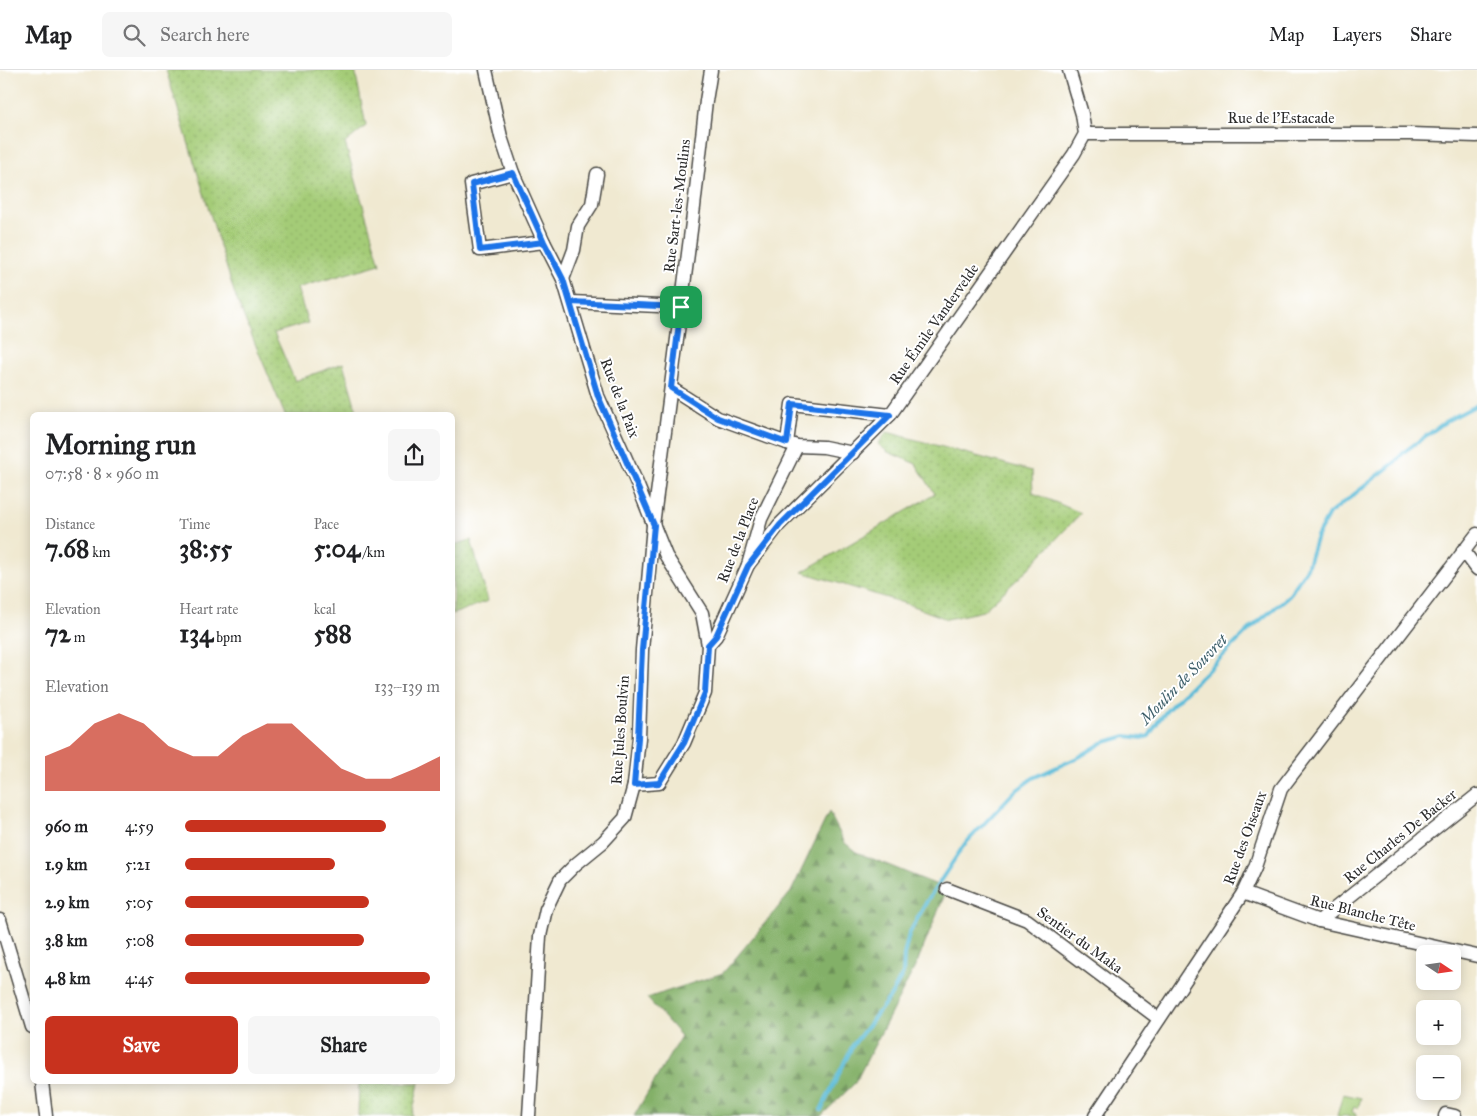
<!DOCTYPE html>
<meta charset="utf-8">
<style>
body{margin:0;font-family:"IM FELL Great Primer",serif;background:#f6f6f6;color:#202124;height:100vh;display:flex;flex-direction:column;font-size:19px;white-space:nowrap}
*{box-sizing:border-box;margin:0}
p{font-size:16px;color:#757577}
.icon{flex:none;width:28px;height:28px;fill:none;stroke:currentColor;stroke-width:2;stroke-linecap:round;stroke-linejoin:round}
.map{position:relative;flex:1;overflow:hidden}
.panel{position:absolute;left:30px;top:342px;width:425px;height:672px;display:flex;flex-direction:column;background:#fff;border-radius:8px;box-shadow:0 2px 12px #0003}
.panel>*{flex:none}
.needle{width:32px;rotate:103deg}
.controls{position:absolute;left:1416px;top:875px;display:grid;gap:10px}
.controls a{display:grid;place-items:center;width:45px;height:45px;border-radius:8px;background:#fff;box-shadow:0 2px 12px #0003;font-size:25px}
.pin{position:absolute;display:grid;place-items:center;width:42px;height:42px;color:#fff;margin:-21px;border-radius:10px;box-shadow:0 2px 8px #0006}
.round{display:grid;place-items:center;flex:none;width:52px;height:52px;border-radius:8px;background:#f6f6f6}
.headline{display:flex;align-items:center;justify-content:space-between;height:85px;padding:0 15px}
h1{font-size:28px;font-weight:800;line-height:38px}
.figures{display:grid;grid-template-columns:repeat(3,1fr);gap:8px;height:85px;padding:5px 15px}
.figures div{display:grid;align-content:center}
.figures b{font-size:25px;font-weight:800}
.figures small{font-size:14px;font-weight:400}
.figures p{font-size:14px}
.chart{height:140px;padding:10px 15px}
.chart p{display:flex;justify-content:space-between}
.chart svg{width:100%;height:90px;margin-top:5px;fill:#c8321e;opacity:.7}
.button{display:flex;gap:10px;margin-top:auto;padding:10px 15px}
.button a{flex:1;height:58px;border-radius:8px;background:#c8321e;color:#fff;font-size:20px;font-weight:800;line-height:58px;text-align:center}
.button a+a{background:#f6f6f6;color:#202124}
ul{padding:0 15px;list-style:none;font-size:16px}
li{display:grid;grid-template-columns:80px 60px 1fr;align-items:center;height:38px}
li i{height:12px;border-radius:6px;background:#c8321e}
header{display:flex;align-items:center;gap:30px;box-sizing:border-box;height:70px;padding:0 25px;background:#fff;border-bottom:1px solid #e0e0e0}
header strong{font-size:24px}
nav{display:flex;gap:28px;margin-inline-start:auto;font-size:18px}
.search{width:350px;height:45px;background:#f6f6f6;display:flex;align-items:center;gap:12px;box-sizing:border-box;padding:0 18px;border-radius:8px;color:#757577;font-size:19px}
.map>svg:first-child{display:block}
.grass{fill:url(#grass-dots);stroke:#687c51}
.forest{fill:url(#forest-firs);stroke:#576e4a}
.garden{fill:#a4cc77;stroke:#687c51}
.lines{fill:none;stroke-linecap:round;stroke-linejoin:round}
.stream{stroke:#5abbd8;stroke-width:4}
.minor-casing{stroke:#494844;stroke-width:15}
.minor{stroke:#fff;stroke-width:12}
.route-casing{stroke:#fff;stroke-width:10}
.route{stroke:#1a73e8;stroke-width:6}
.labels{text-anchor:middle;stroke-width:4;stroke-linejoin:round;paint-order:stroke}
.street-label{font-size:15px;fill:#2b2b2b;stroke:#fff}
.water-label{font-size:16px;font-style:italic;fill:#3b5d68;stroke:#fff}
</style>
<header>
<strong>Map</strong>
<div class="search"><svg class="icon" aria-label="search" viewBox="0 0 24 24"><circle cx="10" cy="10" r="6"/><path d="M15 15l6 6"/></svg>Search here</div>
<nav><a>Map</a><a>Layers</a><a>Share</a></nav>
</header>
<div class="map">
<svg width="1477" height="1046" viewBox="0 0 1477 1046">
<defs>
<pattern id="grass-dots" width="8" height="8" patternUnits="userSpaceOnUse" patternTransform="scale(1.25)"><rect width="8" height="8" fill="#a4cc77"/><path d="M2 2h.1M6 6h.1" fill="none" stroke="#8daf67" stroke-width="1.8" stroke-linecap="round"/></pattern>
<pattern id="forest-firs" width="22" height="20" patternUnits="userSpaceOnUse" patternTransform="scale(1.25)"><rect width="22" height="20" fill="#83b068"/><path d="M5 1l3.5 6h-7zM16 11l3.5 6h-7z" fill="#6b8f56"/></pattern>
</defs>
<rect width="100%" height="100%" fill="#fff"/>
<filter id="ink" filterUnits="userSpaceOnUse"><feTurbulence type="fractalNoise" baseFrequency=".02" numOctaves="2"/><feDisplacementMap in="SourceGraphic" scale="10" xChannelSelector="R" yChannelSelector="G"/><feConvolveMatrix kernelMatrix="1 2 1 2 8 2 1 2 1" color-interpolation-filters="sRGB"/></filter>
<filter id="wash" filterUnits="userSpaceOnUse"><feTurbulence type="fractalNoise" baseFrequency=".0096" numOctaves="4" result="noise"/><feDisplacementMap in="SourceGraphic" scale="20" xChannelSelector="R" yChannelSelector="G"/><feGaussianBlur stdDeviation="1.12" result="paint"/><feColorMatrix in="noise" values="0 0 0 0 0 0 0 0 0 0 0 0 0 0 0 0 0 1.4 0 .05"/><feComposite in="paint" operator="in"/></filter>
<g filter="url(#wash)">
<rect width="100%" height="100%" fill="#f0e9d1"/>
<g class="grass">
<path d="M166 0H355L366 56 345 73 380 194 297 218 308 253 274 263 295 311 343 293 358 345H285L236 228Z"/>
<path d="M887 362 1032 401 1033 423 1081 443 1022 505 983 541 947 549 910 535 802 502 935 424 916 394 888 382 878 374Z"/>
<path d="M471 470 488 531 453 544V475Z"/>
<path d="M359 1013H419L412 1046H358Z"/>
</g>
<path class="forest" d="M829 742 845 773 856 782 947 819 918 891 855 1013 821 1046H634L681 966 647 928 723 903 791 822Z"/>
<path class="garden" d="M1343 1024 1361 1028 1358 1038 1354 1037 1352 1042 1356 1044V1046H1337Z"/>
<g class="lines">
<path class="stream" d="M821 1040 853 975 890 927 903 904 904 885 909 864 927 831 964 775 1013 723 1033 708 1079 687 1102 673 1126 666 1142 668 1149 666 1159 650 1168 639 1252 557 1289 526 1307 498 1317 466 1329 444 1394 393 1405 381 1448 350 1477 335"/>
</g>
</g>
<g filter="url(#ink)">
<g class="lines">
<defs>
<g id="minor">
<path d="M486 0 501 67 513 103 544 172 563 209 598 326 636 411 666 486 702 543 708 575 705 623 684 673 659 713 634 715"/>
<path d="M1085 64H1410L1477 66"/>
<path d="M513 103 471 114 480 180 544 172"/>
<path d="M563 209 574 180 578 156 592 134 597 104"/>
<path d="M571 232 681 237"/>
<path d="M671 318 718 348 787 373 797 376 824 377 853 383"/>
<path d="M787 373 792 334 890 345"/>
<path d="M1463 480 1477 499"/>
<path d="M748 495 779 455 890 345 1074 84 1085 64 1082 44 1069 0"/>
<path d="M708 575 716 566 748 495 761 449 797 376"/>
<path d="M947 819 1027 850 1159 949"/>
<path d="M1243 823 1319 851 1477 886"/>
<path d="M0 850 32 957"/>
<path d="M1319 851 1477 725"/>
<path d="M42 1012 46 1046"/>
<path d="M529 1046 540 866 546 839 560 810 576 794 603 772 625 748 634 715 639 668 642 580 653 455 694 137 706 31 711 0"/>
<path d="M1095 1046 1243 823 1255 797 1281 719 1477 464"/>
<path d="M1445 1046 1446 1044 1455 1046"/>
</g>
</defs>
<use href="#minor" class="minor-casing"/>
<use href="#minor" class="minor"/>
</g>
</g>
<g class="lines" filter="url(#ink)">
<defs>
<path id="route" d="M681 237 570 232 563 209 544 172 480 180 472 114 513 103 544 172 563 209 598 326 654 455 642 580 638 668 634 715 659 713 684 673 705 623 708 575 716 566 748 496 780 455 890 345 792 334 787 373 718 348 671 318 681 237"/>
</defs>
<use href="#route" class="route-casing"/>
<use href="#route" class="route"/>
</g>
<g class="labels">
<g class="street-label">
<text x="1281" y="53">Rue de l'Estacade</text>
<text transform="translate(677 136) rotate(-83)" y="5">Rue Sart-les-Moulins</text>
<text transform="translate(934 254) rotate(-55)" y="5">Rue Émile Vandervelde</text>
<text transform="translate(620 328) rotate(69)" y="5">Rue de la Paix</text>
<text transform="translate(738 470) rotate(-69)" y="5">Rue de la Place</text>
<text transform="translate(620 660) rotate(-86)" y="5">Rue Jules Boulvin</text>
<text transform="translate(1400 766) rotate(-39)" y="5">Rue Charles De Backer</text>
<text transform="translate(1245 768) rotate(-70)" y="5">Rue des Oiseaux</text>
<text transform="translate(1363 843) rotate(14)" y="5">Rue Blanche Tête</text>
<text transform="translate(1080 870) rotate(36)" y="5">Sentier du Maka</text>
</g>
<g class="water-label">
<text transform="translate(1183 609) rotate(-46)" y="6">Moulin de Souvret</text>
</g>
</g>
</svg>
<div class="controls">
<a><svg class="needle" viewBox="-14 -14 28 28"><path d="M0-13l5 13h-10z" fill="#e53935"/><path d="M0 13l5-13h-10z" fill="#757577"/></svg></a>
<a>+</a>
<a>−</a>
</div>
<div class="pin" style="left:681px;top:237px;background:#1e9e55"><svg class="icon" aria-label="arrive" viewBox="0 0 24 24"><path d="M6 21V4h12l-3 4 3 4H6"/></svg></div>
<section class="panel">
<div class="headline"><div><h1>Morning run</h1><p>07:58 · 8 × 960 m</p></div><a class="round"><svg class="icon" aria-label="share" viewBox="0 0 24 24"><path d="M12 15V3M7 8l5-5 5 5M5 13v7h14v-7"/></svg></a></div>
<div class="figures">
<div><p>Distance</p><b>7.68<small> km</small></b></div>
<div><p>Time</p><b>38:55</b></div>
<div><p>Pace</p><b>5:04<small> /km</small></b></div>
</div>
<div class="figures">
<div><p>Elevation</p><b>72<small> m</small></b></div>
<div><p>Heart rate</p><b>134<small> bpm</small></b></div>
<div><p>kcal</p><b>588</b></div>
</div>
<div class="chart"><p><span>Elevation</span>133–139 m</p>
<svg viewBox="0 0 160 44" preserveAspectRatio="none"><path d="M0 44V27L10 22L20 11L30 6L40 11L50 22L60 27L70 27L80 17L90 11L100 11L110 22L120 33L130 38L140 38L150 33L160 27V44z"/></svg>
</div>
<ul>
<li><b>960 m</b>4:59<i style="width:79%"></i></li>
<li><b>1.9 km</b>5:21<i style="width:59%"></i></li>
<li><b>2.9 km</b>5:05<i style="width:72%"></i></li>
<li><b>3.8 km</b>5:08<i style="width:70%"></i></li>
<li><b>4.8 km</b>4:45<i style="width:96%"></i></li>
</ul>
<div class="button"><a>Save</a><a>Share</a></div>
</section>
</div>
